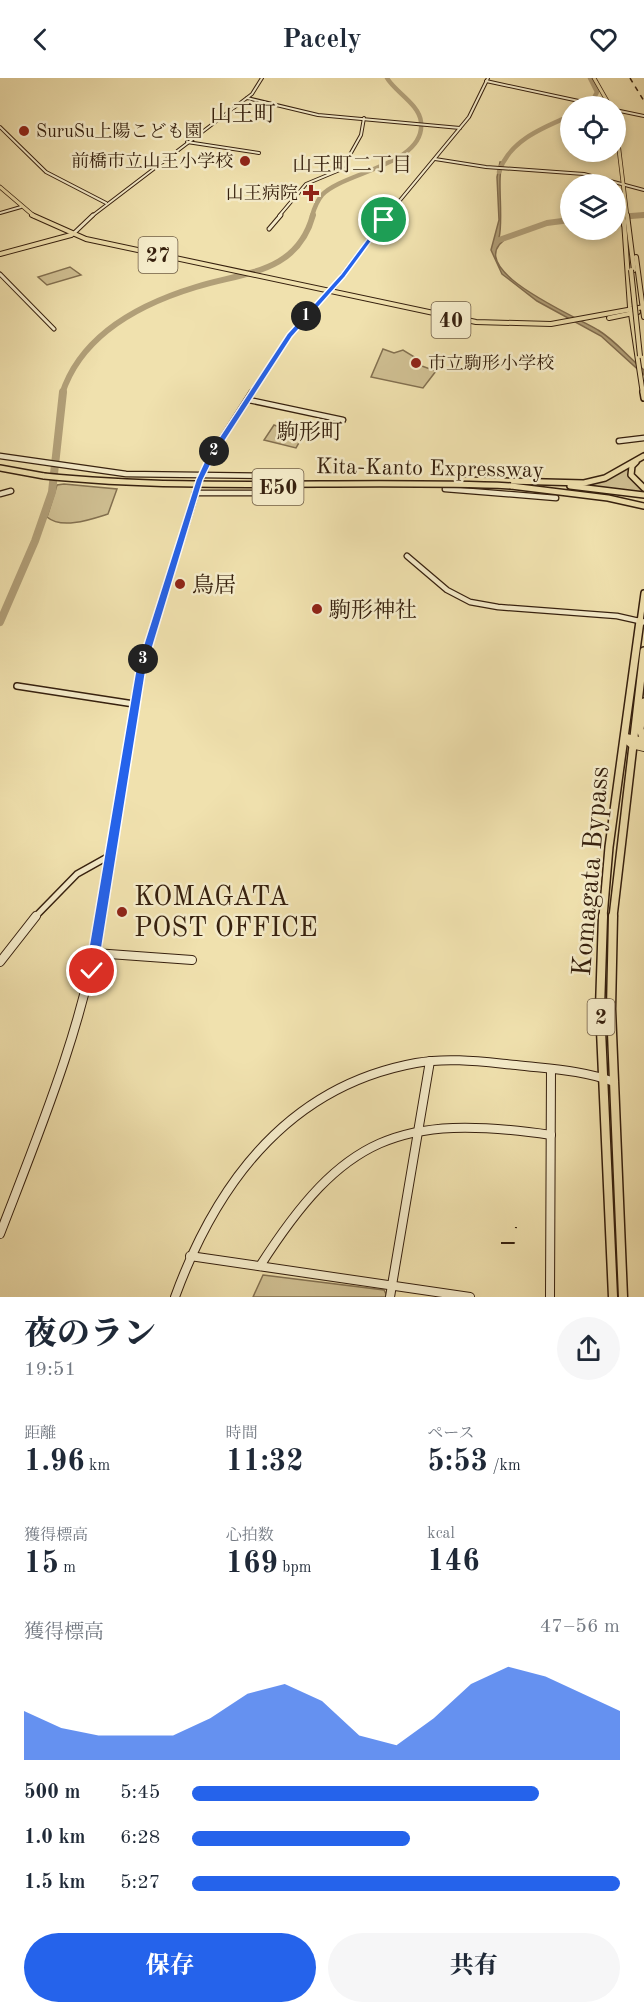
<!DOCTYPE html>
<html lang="ja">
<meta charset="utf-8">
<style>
body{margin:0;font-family:"Old Standard TT","Noto Serif JP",serif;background:#f6f6f7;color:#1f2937;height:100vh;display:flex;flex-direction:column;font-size:22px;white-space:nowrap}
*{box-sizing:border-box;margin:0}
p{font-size:20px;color:#747a83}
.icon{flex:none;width:33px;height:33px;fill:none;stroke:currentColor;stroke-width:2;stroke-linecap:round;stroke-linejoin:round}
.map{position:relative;height:1219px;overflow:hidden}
.details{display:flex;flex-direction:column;background:#fff;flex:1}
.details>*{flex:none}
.buttons{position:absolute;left:560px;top:18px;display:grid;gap:12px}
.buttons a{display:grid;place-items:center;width:66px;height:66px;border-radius:50%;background:#fff;box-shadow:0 3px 9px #0003;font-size:30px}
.pin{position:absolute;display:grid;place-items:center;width:51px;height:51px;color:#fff;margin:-26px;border:3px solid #fff;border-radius:50%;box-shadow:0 2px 6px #0007}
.km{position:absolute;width:30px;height:30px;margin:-15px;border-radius:50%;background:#222;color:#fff;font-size:16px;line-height:30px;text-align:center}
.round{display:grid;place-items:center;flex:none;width:63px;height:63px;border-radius:32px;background:#f6f6f7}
.summary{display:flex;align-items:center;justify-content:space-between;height:102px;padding:0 24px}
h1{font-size:33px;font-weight:800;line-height:45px}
.stats{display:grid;grid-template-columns:repeat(3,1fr);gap:9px;height:102px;padding:6px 24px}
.stats div{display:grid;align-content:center}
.stats b{font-size:30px;font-weight:800}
.stats small{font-size:16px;font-weight:400}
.stats p{font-size:16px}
.chart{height:168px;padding:12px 24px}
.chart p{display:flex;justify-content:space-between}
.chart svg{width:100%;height:108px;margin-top:6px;fill:#2563eb;opacity:.7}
.primary-button{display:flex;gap:12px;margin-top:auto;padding:12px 24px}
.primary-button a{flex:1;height:69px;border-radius:36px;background:#2563eb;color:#fff;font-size:24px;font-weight:800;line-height:69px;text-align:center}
.primary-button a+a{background:#f6f6f7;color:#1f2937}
ul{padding:0 24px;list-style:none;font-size:20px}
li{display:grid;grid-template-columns:96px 72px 1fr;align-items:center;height:45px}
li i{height:15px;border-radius:8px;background:#2563eb}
header{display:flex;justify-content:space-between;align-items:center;height:78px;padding:0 24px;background:#fff;font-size:27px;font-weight:800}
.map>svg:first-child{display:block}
.green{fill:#d0c093;stroke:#837050;stroke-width:1.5}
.water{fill:#b19f78;stroke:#806c4e;stroke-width:1.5}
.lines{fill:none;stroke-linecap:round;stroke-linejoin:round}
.river-far2{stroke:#b19f78;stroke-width:4.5}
.river-far1{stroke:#b19f78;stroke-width:6}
.river{stroke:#b19f78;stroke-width:8}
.secondary-far4-casing{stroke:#36200e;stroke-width:4}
.secondary-far3-casing{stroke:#36200e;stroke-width:5}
.secondary-far2-casing{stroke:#36200e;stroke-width:7}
.secondary-far1-casing{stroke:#36200e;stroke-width:8}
.secondary-casing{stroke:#36200e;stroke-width:10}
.primary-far4-casing{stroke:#36200e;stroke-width:4.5}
.primary-far3-casing{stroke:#36200e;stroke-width:6}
.primary-far2-casing{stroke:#36200e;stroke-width:8}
.primary-far1-casing{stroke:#36200e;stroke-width:10}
.primary-casing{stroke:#36200e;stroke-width:11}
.highway-far1-casing{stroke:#36200e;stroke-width:8}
.highway-casing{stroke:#36200e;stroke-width:10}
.secondary-far4{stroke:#f5ecca;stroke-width:2}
.secondary-far3{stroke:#f5ecca;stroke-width:3}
.secondary-far2{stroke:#f5ecca;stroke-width:4.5}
.secondary-far1{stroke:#f5ecca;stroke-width:5}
.secondary{stroke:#f5ecca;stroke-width:8}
.primary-far4{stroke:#f0e1ae;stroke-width:3}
.primary-far3{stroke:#f0e1ae;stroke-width:4}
.primary-far2{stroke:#f0e1ae;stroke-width:5}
.primary-far1{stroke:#f0e1ae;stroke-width:7}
.primary{stroke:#f0e1ae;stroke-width:8}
.highway-far1{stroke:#f0e1ae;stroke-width:5}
.highway{stroke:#f0e1ae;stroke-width:8}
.rail-far1{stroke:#36200e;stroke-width:1.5;stroke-dasharray:5 5;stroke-linecap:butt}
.rail{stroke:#36200e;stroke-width:2;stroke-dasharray:14 14;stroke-linecap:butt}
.primary-bridge-casing{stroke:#36200e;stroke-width:6;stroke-linecap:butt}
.highway-bridge-casing{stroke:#36200e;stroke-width:8;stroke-linecap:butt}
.primary-bridge{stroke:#f0e1ae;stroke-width:4}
.highway-bridge{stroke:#f0e1ae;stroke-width:5}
.route{fill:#2563eb;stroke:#fff;stroke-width:1.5}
.poi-dot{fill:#8f2418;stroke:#f5ecca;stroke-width:2}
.labels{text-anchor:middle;stroke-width:5;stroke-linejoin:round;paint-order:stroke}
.far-poi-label{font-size:18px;fill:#36200e;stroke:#f5ecca;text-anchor:start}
.far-neighbourhood-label{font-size:20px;fill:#36200e;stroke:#f5ecca}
.shield{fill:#f5ecca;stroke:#6f5d46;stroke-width:1.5}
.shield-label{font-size:21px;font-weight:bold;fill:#36200e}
.far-quarter-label{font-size:22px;fill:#36200e;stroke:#f5ecca}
.street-label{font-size:22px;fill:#36200e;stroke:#f5ecca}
.poi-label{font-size:22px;fill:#36200e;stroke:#f5ecca;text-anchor:start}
.near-street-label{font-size:27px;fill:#36200e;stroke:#f5ecca}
.near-poi-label{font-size:27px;fill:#36200e;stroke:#f5ecca;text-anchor:start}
</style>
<header><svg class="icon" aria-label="back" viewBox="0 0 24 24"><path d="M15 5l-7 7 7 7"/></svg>Pacely<svg class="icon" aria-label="heart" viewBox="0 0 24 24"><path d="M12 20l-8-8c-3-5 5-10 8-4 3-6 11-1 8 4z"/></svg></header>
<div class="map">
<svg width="644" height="1219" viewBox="0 0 644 1219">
<rect width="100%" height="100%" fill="#f0e1ae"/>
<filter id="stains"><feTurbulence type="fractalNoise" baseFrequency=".00333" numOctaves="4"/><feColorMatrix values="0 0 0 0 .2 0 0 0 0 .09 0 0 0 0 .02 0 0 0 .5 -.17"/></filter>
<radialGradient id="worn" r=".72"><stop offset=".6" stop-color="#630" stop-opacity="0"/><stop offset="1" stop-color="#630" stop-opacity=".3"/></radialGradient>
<g class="green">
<path d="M70 189 81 197 47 207 38 199Z"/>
<path d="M383 271 394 275 403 272 421 283 419 287 436 293 423 310 371 299Z"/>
<path d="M274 347 303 358 296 370 264 362Z"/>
<path d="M629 387 631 401 644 415 573 406 604 403Z"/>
<path d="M64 406 117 411 108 436C92 441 62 452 47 439L57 407Z"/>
<path d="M263 1197 384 1212 386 1216V1219H253Z"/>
</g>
<path class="water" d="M500 84H503C496 100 504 138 499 160L511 158C452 188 580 240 598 252 616 263 628 279 644 292V297L601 258 537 223 502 196 491 172 499 142 497 99Z"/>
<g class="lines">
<g class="river-far2">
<path d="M590 0 597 14 590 28"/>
<path d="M499 94C509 63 542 50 570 38"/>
<path d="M312 138C314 131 317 123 322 117 343 94 426 87 421 44 419 26 395 14 387 0"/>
<path d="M631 138 644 137"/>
</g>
<g class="river-far1">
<path d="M631 138 644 137"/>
<path d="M615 139H619"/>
<path d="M499 162 547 145 570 142"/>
<path d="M62 316C81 257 140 226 196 209 244 194 297 196 313 137"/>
</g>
<path class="river" d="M0 544 35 463 52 414 63 314"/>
<defs>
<g id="secondary-far4">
<path d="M486 3 602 28"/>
<path d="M247 20 318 37 460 50"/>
<path d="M615 32 644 38"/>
<path d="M0 49 46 94 106 125"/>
<path d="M187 64 259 75"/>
<path d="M435 81 486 89 584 96 644 112"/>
<path d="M0 135 21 129"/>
<path d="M92 138 252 16 262 0"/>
<path d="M279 138 306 106 342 91 361 57 364 40"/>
<path d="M387 138 469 39 488 0"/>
</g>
<g id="secondary-far3">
<path d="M269 151 281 137"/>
<path d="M72 157 93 137"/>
<path d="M0 196 54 251"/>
<path d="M251 316 289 258 336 206 388 137"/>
</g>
<g id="secondary-far2">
<path d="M249 322 343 342"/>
<path d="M619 363 644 360"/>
<path d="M0 378 126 396 267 398"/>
<path d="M445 411 556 420"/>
<path d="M195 415H295"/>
<path d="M0 416 11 413"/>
<path d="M407 478 447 512 470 524 498 529 617 538 644 544"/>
<path d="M156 544 200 402 211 378 252 314"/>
</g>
<g id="secondary-far1">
<path d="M639 543 644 544"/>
<path d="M17 608 134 626"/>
<path d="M35 839 77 796 111 777"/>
<path d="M101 839 141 591 156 543"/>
</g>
<g id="secondary">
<path d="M95 875 192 882"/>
<path d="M0 884 36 838"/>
<path d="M0 1156C40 1052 83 949 101 838"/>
<path d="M190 1178 470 1219"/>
<path d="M260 1188C343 1058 399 1035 551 1057"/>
<path d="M175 1219C217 1104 289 1008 416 985 449 979 484 984 516 987 549 991 583 992 614 1004"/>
<path d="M390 1219 430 983"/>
<path d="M550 1219 551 991"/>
</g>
<g id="primary-far4">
<path d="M594 0 610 28"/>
<path d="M615 39 627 138"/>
<path d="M0 109 34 138"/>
<path d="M621 118 623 138"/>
</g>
<g id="primary-far3">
<path d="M32 137 86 161 476 244 551 246 644 229"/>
<path d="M623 137 624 147"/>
<path d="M627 137 634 192"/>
<path d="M624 143 630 229 643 316"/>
<path d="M0 176 71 157"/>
<path d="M636 179 644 239"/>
<path d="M609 240 638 234"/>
</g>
<g id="primary-far2">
<path d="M643 314 644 320"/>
<path d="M640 544 644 515"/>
</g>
<g id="primary-far1">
<path d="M644 624 640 651 644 662"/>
<path d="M603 839 609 769 640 543"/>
<path d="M613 839 644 573"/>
</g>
<g id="primary">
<path d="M603 838 600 930 613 1219"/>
<path d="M613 838 611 931 623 1219"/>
</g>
<g id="highway-far1">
<path d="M636 384 632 388 631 397 644 410"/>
<path d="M0 390 44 398"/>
<path d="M463 402 584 405 605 400 644 378"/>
<path d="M511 408 608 420 644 428"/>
<path d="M570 408 644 417"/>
</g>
<g id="highway">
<path d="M625 660 632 666 644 669"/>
<path d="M626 660 644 664"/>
</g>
</defs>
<use href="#secondary-far4" class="secondary-far4-casing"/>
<use href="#secondary-far3" class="secondary-far3-casing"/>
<use href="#secondary-far2" class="secondary-far2-casing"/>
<use href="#secondary-far1" class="secondary-far1-casing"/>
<use href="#secondary" class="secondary-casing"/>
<use href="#primary-far4" class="primary-far4-casing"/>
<use href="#primary-far3" class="primary-far3-casing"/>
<use href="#primary-far2" class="primary-far2-casing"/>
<use href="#primary-far1" class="primary-far1-casing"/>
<use href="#primary" class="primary-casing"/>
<use href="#highway-far1" class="highway-far1-casing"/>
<use href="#highway" class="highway-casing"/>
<use href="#secondary-far4" class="secondary-far4"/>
<use href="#secondary-far3" class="secondary-far3"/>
<use href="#secondary-far2" class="secondary-far2"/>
<use href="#secondary-far1" class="secondary-far1"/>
<use href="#secondary" class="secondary"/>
<use href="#primary-far4" class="primary-far4"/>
<use href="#primary-far3" class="primary-far3"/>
<use href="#primary-far2" class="primary-far2"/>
<use href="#primary-far1" class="primary-far1"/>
<use href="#primary" class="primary"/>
<use href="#highway-far1" class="highway-far1"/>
<use href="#highway" class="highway"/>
<path class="rail-far1" d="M630 0 644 23"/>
<path class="rail" d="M501 1165H514L516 1149"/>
<defs>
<path id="primary-bridge" d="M631 192 640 278"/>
<path id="highway-bridge" d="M44 398C199 414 355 401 511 408"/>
</defs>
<use href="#primary-bridge" class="primary-bridge-casing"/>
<use href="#highway-bridge" class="highway-bridge-casing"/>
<use href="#primary-bridge" class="primary-bridge"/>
<use href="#highway-bridge" class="highway-bridge"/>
</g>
<path class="route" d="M382 141 387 142 345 199 292 259 215 378 203 402 146 591 98 893 92 899 85 893 136 591 196 402 207 378 287 256 341 196Z"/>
<g class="poi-dot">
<circle cx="24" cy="53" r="6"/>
<circle cx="245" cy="83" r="6"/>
<path d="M308 106h6v6h6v6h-6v6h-6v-6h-6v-6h6z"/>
<circle cx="416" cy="285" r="6"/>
<circle cx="180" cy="506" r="6"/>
<circle cx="317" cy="531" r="6"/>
<circle cx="122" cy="834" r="6"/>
</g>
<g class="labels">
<g class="far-poi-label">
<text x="36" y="59">SuruSu上陽こども園</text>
<text x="233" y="89" text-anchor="end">前橋市立山王小学校</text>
<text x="298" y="121" text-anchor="end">山王病院</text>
<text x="428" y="291">市立駒形小学校</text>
</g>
<g class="far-neighbourhood-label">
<text x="352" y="93">山王町二丁目</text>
</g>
<g class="shield">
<rect x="138.5" y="159" width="39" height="36" rx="4.5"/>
<rect x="431.5" y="224" width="39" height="36" rx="4.5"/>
<rect x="252.5" y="391" width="51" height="36" rx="4.5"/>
<rect x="587.5" y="921" width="27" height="36" rx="4.5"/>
</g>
<g class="shield-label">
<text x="158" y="184">27</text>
<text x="451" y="249">40</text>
<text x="278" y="416">E50</text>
<text x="601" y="946">2</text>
</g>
<g class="far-quarter-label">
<text x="243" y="43">山王町</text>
<text x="310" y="361">駒形町</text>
</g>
<g class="street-label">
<text transform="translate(430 389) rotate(1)" y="8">Kita-Kanto Expressway</text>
</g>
<g class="poi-label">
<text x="192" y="514">鳥居</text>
<text x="329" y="539">駒形神社</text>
</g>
<g class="near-street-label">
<text transform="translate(590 793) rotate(-85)" y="9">Komagata Bypass</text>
</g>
<g class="near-poi-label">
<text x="134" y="827">KOMAGATA<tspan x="134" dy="31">POST OFFICE</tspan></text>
</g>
</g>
<rect width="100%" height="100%" filter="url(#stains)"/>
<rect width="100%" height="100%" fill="url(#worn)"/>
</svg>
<div class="buttons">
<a><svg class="icon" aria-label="locate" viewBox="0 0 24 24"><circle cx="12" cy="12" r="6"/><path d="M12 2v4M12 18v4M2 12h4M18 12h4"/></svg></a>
<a><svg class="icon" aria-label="layers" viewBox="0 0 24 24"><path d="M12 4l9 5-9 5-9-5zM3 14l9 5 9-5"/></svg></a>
</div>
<div class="pin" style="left:384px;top:142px;background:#1e9e55"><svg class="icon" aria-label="arrive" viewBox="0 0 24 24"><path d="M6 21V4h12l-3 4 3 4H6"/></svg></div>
<div class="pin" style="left:92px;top:893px;background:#d93025"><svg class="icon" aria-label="check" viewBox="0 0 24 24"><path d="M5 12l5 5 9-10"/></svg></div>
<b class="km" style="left:306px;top:238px">1</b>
<b class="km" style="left:214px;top:373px">2</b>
<b class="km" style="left:143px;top:581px">3</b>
</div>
<section class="details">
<div class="summary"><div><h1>夜のラン</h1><p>19:51</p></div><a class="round"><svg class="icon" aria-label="share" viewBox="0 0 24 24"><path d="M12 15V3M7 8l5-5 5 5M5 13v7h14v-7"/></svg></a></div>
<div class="stats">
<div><p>距離</p><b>1.96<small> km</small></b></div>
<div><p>時間</p><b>11:32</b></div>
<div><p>ペース</p><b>5:53<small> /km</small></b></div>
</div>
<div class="stats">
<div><p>獲得標高</p><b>15<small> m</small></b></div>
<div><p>心拍数</p><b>169<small> bpm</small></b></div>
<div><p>kcal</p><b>146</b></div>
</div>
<div class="chart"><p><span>獲得標高</span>47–56 m</p>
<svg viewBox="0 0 160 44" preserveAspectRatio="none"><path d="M0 44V24L10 31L20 34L30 34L40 34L50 27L60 17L70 13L80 20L90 34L100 38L110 27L120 13L130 6L140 10L150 17L160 24V44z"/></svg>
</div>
<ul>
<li><b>500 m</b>5:45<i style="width:81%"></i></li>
<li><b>1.0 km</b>6:28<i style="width:51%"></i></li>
<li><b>1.5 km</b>5:27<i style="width:100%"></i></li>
</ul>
<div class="primary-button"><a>保存</a><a>共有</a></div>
</section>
